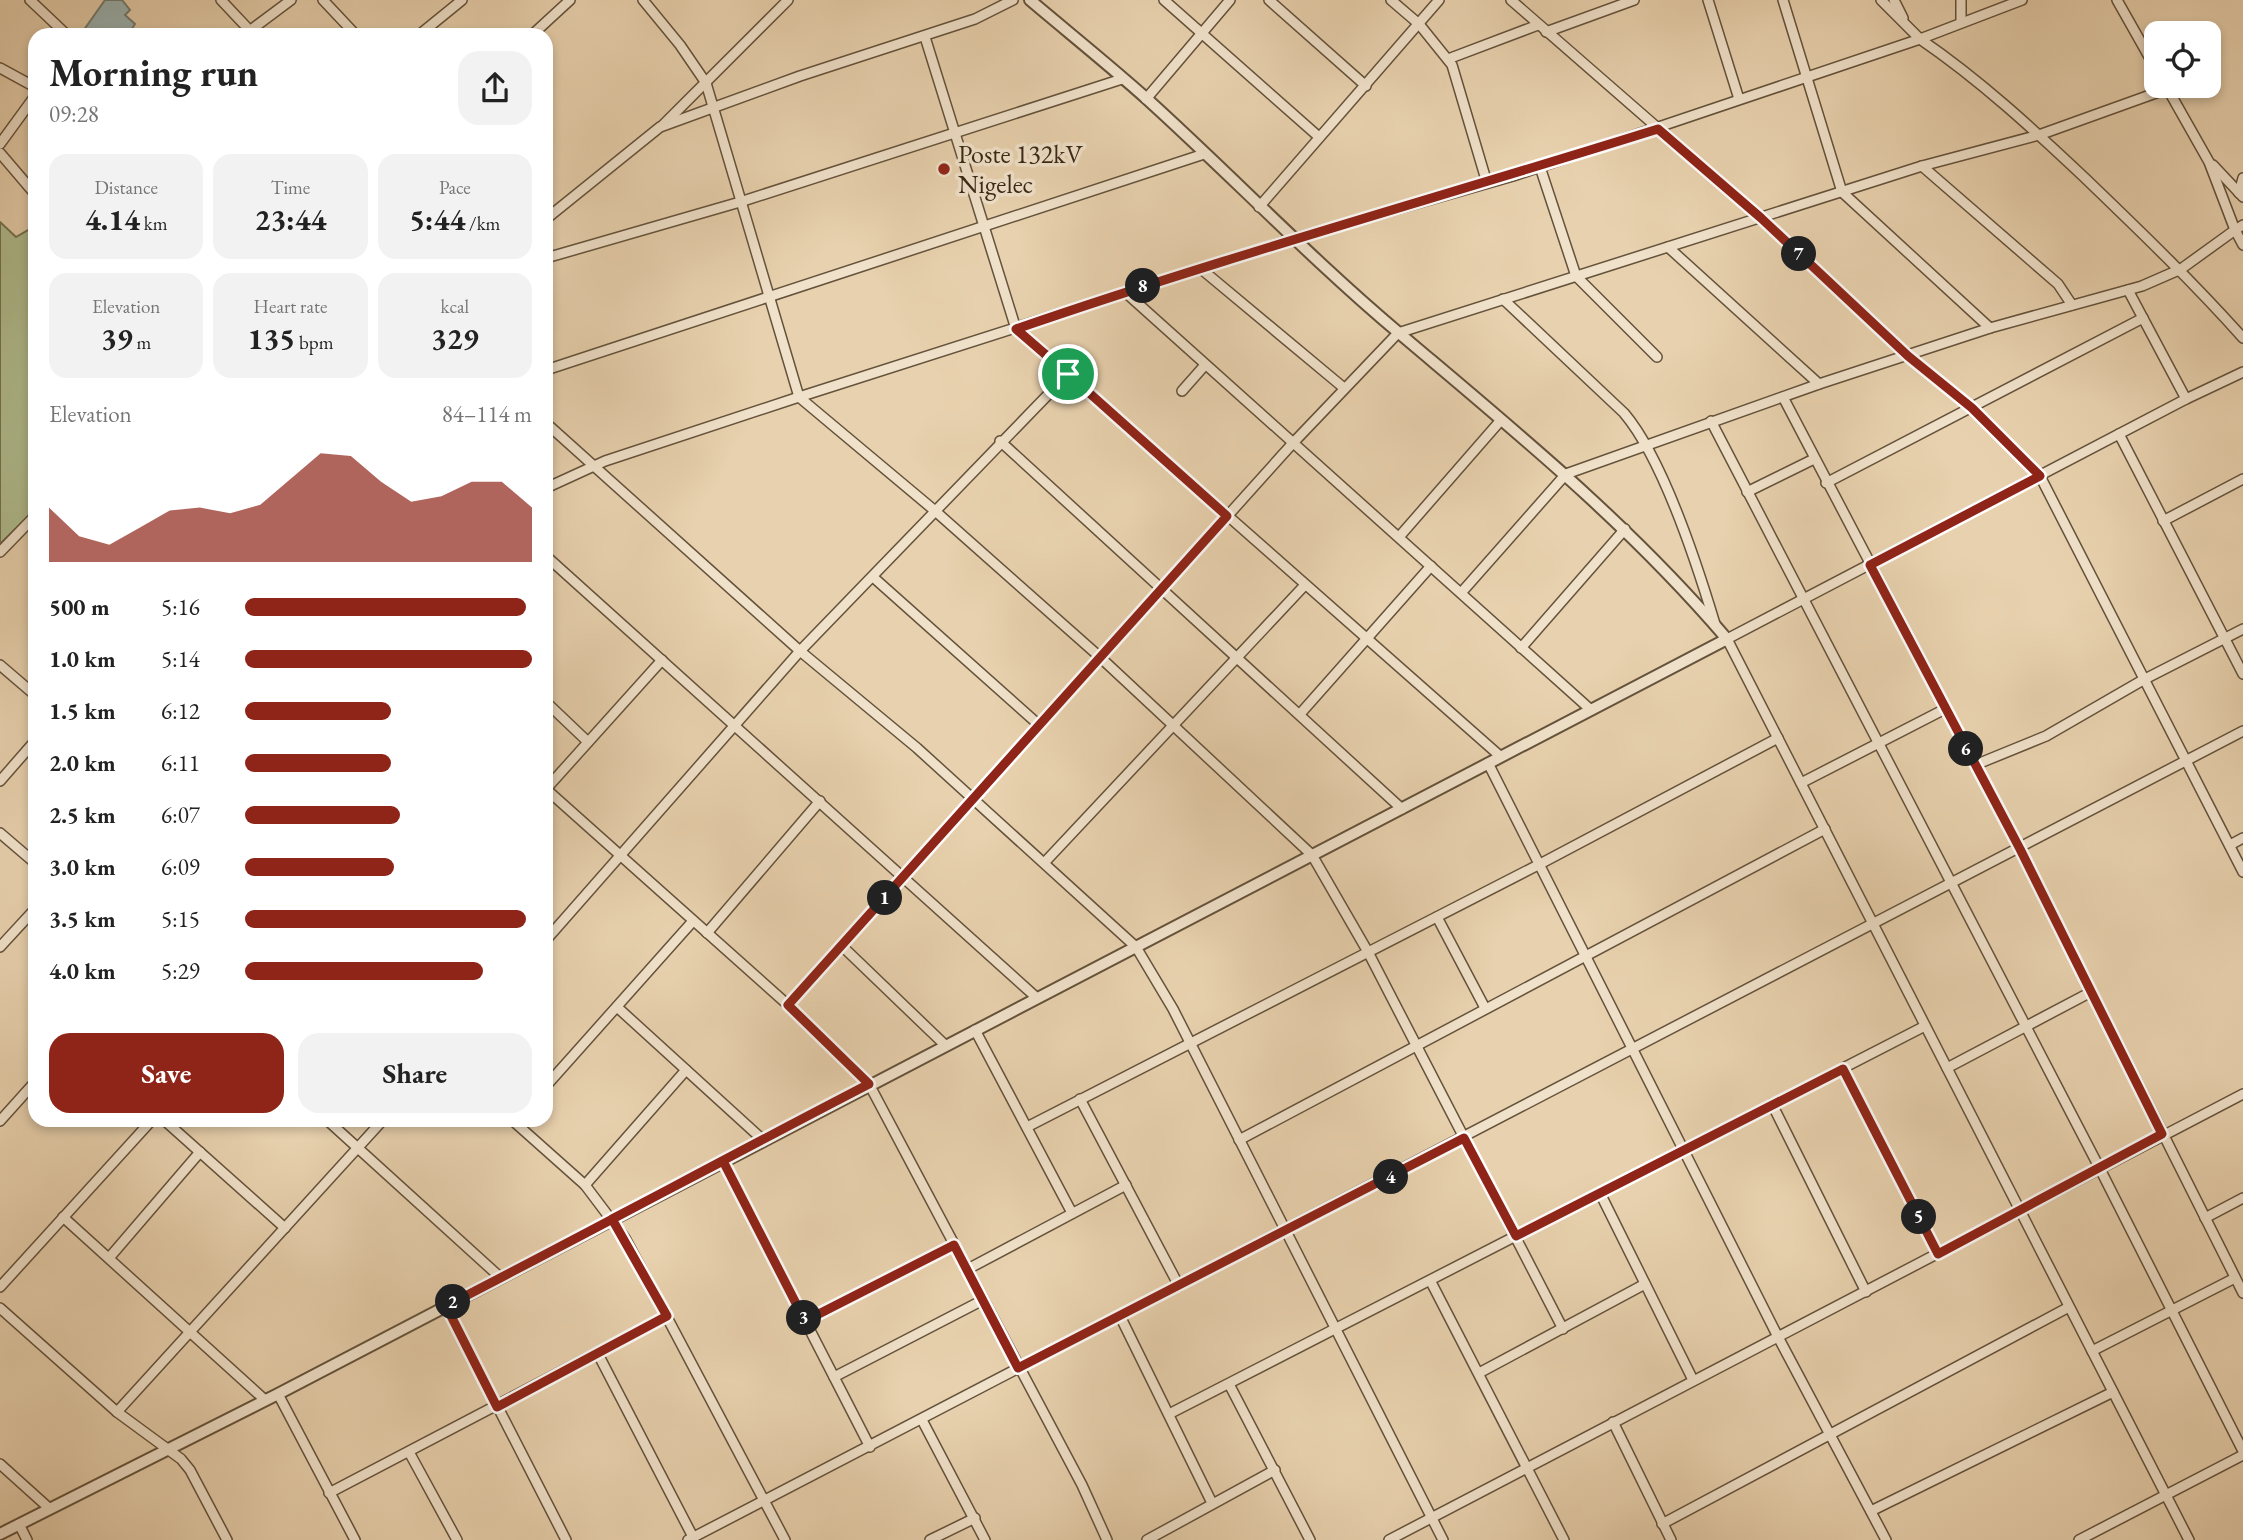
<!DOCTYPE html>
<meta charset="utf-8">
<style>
body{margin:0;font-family:"EB Garamond",serif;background:#f2f2f2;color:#222;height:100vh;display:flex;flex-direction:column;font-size:26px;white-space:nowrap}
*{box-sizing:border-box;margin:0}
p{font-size:23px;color:#767676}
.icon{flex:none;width:38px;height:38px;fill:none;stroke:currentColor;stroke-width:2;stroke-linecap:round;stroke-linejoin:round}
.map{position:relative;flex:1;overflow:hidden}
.sheet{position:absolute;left:28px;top:28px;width:525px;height:1099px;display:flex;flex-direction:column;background:#fff;border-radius:21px;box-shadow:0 4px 10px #0003}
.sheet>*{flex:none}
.fabs{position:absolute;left:2144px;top:21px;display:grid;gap:14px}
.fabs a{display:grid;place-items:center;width:77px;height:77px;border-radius:14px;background:#fff;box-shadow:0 4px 10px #0003;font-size:35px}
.pin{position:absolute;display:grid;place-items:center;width:60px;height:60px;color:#fff;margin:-30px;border:4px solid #fff;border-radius:50%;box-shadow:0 2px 7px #0007}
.km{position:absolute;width:35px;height:35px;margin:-18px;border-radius:50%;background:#222;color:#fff;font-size:19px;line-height:35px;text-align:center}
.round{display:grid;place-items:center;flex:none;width:74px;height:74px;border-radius:21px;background:#f2f2f2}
.headline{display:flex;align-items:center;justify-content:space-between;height:119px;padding:0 21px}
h1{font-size:38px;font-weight:700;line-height:52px}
.stats{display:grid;grid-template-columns:repeat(3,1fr);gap:10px;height:119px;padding:7px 21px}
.stats div{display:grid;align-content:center;border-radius:18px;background:#f2f2f2;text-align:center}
.stats b{font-size:30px;font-weight:700}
.stats small{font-size:19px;font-weight:400}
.stats p{font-size:19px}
.chart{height:196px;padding:14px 21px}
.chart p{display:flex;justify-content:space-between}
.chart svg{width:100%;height:126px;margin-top:7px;fill:#8f2418;opacity:.7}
.action{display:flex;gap:14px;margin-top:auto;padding:14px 21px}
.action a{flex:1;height:80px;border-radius:21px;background:#8f2418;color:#fff;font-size:28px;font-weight:700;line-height:80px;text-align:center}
.action a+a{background:#f2f2f2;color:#222}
ul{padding:0 21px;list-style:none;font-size:23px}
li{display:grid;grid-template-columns:112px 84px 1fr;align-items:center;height:52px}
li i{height:18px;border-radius:9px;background:#8f2418}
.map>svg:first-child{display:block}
.green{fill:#b0bd8f;stroke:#747252;stroke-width:2}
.water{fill:#9bb5b4;stroke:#737c74;stroke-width:2}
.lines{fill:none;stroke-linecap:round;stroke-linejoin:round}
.minor-casing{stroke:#64523b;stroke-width:12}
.tertiary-casing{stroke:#64523b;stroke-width:14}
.minor{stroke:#f0e1ca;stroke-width:9}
.tertiary{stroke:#f0e1ca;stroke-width:10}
.route-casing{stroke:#fff;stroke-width:14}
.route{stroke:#8f2418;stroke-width:9}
.poi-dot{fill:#8f2418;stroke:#f0e1ca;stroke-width:2.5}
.labels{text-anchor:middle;stroke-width:7;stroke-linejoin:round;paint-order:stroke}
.poi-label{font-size:26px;fill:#382715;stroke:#f0e1ca;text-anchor:start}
</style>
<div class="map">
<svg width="2243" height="1540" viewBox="0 0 2243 1540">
<rect width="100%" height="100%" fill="#e8d1ae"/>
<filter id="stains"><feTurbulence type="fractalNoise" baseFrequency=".00286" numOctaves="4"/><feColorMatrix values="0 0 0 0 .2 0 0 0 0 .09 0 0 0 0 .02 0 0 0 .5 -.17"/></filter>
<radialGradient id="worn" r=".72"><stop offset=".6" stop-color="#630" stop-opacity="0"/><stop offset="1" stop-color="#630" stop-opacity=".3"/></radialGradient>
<path class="green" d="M0 222 16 237 35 226V510L0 544Z"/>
<path class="water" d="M105 0H122L130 10 125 15 135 24 128 35 81 34Z"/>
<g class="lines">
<defs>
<g id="minor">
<path d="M30 0 67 35"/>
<path d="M221 0 254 35"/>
<path d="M323 0 356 35"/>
<path d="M643 0 680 45 706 83 799 397 934 510 1101 658 1312 855 1368 952 1563 1329"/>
<path d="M1164 0 1319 137"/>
<path d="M1269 0 1366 86"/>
<path d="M1391 0 1419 24 1452 65 1487 183"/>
<path d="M1511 0 1761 218 1908 356 1971 408 2040 476 2243 872"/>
<path d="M1708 0 1739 99"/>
<path d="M1783 0 1842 192 1990 328"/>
<path d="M1894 0 1903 18"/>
<path d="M1961 0V22"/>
<path d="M2117 0 2156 69"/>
<path d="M1546 32 1634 0"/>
<path d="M244 35 291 0"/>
<path d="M419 35 462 0"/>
<path d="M532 35 570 0"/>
<path d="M925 37 1016 329 1500 756"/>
<path d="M1920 39C1980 80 2033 129 2086 179 2140 231 2193 282 2243 338"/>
<path d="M1920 39 2022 0"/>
<path d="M1448 59 1538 25"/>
<path d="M0 68 35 87"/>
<path d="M1146 99 1230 0"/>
<path d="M663 125 788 0"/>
<path d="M0 144 35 96"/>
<path d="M0 153 35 194"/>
<path d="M2213 165 2243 197"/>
<path d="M1922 166 2058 284 2072 305"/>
<path d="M1540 167 1576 276 1657 357"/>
<path d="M2239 193 2243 178"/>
<path d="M1259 207 1439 0"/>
<path d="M546 219 660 127 800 76 975 19 1013 0"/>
<path d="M2243 225 2235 230 2243 245"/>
<path d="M1668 247 1819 384"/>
<path d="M546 258 740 202 1122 79"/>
<path d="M1200 268 1344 388"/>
<path d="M2128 290 2186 399"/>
<path d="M1125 292 1591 710"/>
<path d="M1503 299 1624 413C1663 459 1697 564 1715 624"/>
<path d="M546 370 1204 154"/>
<path d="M1182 391 1205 365"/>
<path d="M1783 397 2020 849 2243 1293"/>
<path d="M1711 421 2099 1167 2243 1451"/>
<path d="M546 423 800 651 917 748 1136 947 1173 1009 1443 1540"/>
<path d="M2119 434 2243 674"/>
<path d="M1000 441 1402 809"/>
<path d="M1826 483 2143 318"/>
<path d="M546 488 605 461 799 397 1293 239 1513 176 1920 39 1881 0"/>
<path d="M1747 492 1814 459"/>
<path d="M2163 521 2243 479"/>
<path d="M1399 537 1501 420"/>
<path d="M0 552 35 516"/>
<path d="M546 556 1037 998"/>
<path d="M873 577 1039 725"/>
<path d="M1461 593 1566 474 1819 384 1990 328 2142 286 2181 269 2235 230 2209 162 2166 86"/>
<path d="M1521 648 1625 529"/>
<path d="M0 665 35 695"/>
<path d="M546 702 588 742"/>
<path d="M1300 714 1431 566"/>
<path d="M1488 763 1777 1335 1886 1540"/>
<path d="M1975 765 2046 736 2143 680 2243 629"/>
<path d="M0 781 35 741"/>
<path d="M1801 783 1945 709"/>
<path d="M546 789 788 1005 869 1084 1082 1485 1107 1540"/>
<path d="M546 789 662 660"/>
<path d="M0 833 35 863"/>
<path d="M2230 845 2243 838"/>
<path d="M1045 862 1304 586"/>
<path d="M1437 917 1485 1008"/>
<path d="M707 933 820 801"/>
<path d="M546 940 800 651 1068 374"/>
<path d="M842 946 946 1046"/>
<path d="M0 947 35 909"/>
<path d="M788 1005 1293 443 1398 333 1922 166 2039 135 2167 89"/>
<path d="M617 1007 763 1140"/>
<path d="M975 1030 1072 1213"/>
<path d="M1947 1068 2091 992"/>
<path d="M1843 1069 1938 1254"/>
<path d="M546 1086 693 921"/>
<path d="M1080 1099 1179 1286"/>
<path d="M1772 1104 1866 1292"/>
<path d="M164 1120 285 1228"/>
<path d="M327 1120 501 1278"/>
<path d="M512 1120 585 1185 625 1238 785 1540"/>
<path d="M0 1121 35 1082"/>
<path d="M1027 1127 1540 864 1778 738"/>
<path d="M1239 1140 1825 829"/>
<path d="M723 1161 870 1447"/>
<path d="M585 1185 686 1070"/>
<path d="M1600 1193 1693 1380"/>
<path d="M63 1217 265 1400"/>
<path d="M2205 1218 2243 1198"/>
<path d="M109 1258 200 1152"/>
<path d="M966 1270 1126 1185"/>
<path d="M1431 1282 1564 1540"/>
<path d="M0 1287 152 1120"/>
<path d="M446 1306 566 1540"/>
<path d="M0 1308 117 1412 181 1459 190 1470 227 1540"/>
<path d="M1120 1316 1212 1503"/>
<path d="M805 1321 954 1245"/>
<path d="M2092 1351 2235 1278"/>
<path d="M598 1354 693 1537"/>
<path d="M1479 1373 1645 1284"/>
<path d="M834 1377 983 1300"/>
<path d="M1229 1384 1310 1540"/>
<path d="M278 1394 355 1540"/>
<path d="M117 1412 383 1120"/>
<path d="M1169 1414 1925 1026"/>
<path d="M922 1420 985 1540"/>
<path d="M1613 1422 1671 1540"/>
<path d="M409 1452 457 1540"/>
<path d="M0 1464 50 1509"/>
<path d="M329 1493 667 1316"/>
<path d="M1871 1511 2113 1392"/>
<path d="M19 1524 27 1540"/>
<path d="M1662 1524 2069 1307"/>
<path d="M688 1540 2243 731"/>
<path d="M930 1540 975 1518"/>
<path d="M1147 1540 1275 1470"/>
<path d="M1389 1540 2243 1094"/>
<path d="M2079 1540 2243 1455"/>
<path d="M2189 1540 1727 639 2186 399 2243 372"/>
</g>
<path id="tertiary" d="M0 1534 278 1394 1727 639C1627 522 1516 432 1399 333 1311 259 1232 176 1147 99 1109 65 1069 33 1030 0"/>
</defs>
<use href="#minor" class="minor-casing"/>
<use href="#tertiary" class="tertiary-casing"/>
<use href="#minor" class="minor"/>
<use href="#tertiary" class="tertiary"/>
</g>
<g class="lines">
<defs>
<path id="route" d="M1068 374 1227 516 788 1005 869 1084C728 1157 588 1233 446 1306L497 1407 667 1316 612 1219 723 1161 805 1321 954 1245 1018 1368 1464 1138 1516 1236 1843 1069 1938 1254 2162 1134 2020 849 1870 565 2040 476 1972 408 1908 356 1761 218 1658 129C1444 196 1228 256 1016 329L1068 374"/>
</defs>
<use href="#route" class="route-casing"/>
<use href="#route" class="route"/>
</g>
<circle class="poi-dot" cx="944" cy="169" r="7"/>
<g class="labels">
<g class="poi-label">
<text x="958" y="163">Poste 132kV<tspan x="958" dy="30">Nigelec</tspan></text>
</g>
</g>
<rect width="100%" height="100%" filter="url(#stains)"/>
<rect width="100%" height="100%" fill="url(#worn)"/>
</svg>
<div class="fabs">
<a><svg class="icon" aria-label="locate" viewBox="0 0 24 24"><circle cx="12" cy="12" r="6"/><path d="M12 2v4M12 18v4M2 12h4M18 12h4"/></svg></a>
</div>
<div class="pin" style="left:1068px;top:374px;background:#1e9e55"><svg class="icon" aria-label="arrive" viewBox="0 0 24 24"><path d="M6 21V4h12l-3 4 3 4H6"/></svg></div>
<b class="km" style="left:885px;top:898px">1</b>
<b class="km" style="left:453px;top:1302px">2</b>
<b class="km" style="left:804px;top:1318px">3</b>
<b class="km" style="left:1391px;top:1177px">4</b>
<b class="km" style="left:1919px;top:1217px">5</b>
<b class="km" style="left:1966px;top:749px">6</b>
<b class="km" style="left:1799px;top:254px">7</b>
<b class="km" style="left:1143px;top:286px">8</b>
<section class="sheet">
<div class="headline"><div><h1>Morning run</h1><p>09:28</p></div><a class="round"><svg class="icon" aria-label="share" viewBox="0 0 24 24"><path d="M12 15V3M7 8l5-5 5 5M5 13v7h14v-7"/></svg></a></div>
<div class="stats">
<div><p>Distance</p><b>4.14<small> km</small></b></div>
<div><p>Time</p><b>23:44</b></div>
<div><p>Pace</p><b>5:44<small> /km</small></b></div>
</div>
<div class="stats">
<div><p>Elevation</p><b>39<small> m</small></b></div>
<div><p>Heart rate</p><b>135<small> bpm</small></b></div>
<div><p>kcal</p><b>329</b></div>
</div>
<div class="chart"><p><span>Elevation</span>84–114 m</p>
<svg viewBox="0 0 160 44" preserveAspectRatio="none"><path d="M0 44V25L10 35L20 38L30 32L40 26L50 25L60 27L70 24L80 15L90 6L100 7L110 16L120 23L130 21L140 16L150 16L160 25V44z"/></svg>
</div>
<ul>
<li><b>500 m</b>5:16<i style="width:98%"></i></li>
<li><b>1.0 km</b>5:14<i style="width:100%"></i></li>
<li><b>1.5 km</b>6:12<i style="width:51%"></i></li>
<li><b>2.0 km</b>6:11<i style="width:51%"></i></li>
<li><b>2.5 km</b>6:07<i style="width:54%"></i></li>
<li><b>3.0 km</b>6:09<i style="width:52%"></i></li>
<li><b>3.5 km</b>5:15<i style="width:98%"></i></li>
<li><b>4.0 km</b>5:29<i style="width:83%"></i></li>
</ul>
<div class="action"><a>Save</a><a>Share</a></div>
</section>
</div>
